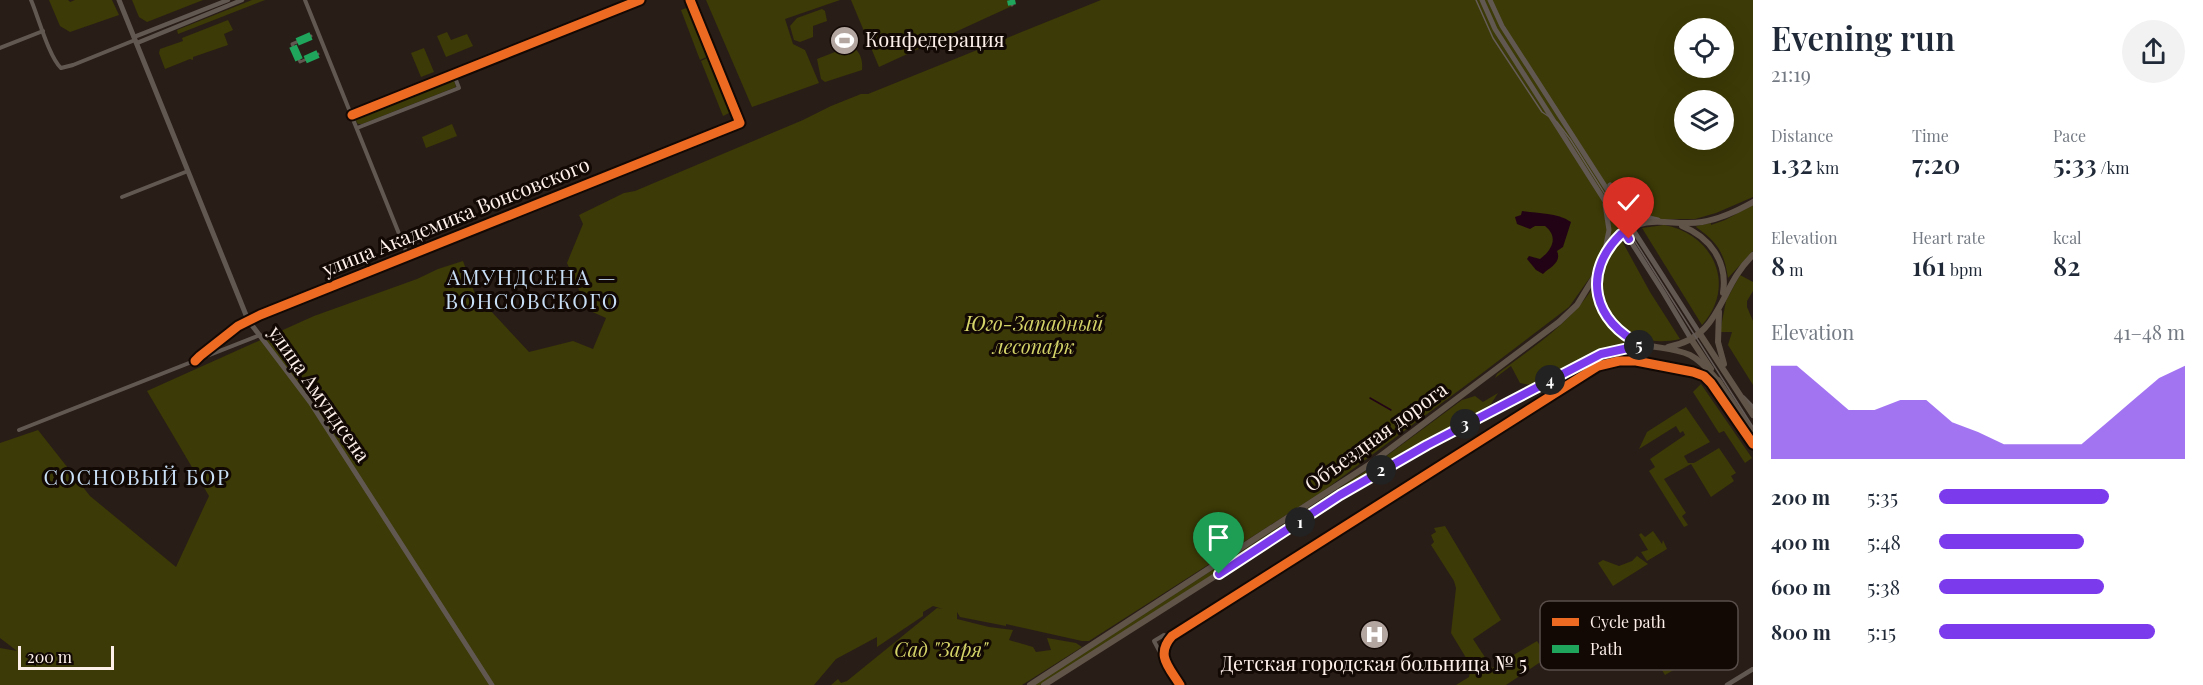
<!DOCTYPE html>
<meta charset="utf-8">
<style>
body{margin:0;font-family:"Playfair Display",serif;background:#f2f2f3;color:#1f2937;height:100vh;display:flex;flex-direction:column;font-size:22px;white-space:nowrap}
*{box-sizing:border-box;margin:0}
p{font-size:20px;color:#747a83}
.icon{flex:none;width:33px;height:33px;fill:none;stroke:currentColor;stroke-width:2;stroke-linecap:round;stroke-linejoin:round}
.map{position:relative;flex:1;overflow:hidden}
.panel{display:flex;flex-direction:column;background:#fff;width:450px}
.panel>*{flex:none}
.tools{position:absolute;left:1674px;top:18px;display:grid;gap:12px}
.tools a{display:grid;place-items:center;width:60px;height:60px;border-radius:50%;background:#fff;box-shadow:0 6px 24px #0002;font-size:30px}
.scale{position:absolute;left:18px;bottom:15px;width:96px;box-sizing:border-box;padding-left:6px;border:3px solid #fdefe9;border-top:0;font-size:16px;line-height:21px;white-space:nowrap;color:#fdefe9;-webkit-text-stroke:4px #120804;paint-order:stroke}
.pin{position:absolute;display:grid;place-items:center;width:51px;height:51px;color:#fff;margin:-62px -26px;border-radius:50% 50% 50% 0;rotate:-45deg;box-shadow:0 0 6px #0007}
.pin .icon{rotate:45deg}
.km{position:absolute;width:30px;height:30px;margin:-15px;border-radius:50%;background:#222;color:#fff;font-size:16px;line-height:30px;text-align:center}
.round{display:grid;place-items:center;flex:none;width:63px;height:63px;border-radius:32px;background:#f2f2f3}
.summary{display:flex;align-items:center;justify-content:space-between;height:102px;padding:0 18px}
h1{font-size:33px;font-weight:600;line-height:45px}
.metrics{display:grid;grid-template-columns:repeat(3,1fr);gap:9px;height:102px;padding:6px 18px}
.metrics div{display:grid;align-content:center}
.metrics b{font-size:26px;font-weight:600}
.metrics small{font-size:16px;font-weight:400}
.metrics p{font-size:16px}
.chart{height:168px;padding:12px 18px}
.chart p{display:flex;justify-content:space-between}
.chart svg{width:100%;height:108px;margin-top:6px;fill:#7c3aed;opacity:.7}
ul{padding:0 18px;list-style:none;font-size:20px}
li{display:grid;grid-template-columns:96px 72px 1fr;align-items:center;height:45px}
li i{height:15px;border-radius:8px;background:#7c3aed}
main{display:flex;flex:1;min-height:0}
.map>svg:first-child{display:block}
.green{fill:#3c3a06;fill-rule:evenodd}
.water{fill:#220316}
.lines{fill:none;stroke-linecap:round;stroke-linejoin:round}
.stream{stroke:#220316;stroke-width:1.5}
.pedestrian{stroke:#625852;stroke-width:3}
.minor{stroke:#625852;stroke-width:4}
.tertiary{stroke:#625852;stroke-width:4.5}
.secondary{stroke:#625852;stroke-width:5}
.primary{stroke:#605449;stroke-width:6}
.tram{stroke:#655b57;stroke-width:1.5}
.quiet{stroke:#20a55d;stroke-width:8;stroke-dasharray:15 8;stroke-linecap:butt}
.cycleway-casing{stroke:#120804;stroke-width:13}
.cycleway{stroke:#ed6a23;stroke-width:9}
.route-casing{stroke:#fff;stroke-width:12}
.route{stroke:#7c3aed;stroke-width:8}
.labels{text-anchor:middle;stroke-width:6;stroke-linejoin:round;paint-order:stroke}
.poi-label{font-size:20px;fill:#fdefe9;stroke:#120804;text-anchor:start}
.street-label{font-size:20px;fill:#fdefe9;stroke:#120804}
.park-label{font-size:20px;font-style:italic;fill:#d4d469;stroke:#120804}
.neighbourhood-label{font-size:21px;letter-spacing:1.5px;fill:#c8dff6;stroke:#120804}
.key{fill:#120804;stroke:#584d49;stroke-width:1.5}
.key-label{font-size:16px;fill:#fdefe9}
</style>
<main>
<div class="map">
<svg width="1753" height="685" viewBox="0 0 1753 685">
<rect width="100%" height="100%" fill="#291d17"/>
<g class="green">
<path d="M49 0H68L70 2 75 0H112L119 15 70 32 60 26Z"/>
<path d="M132 0H203L147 22 139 17Z"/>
<path d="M252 0H265L178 34 177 30Z"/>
<path d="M706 0H840L785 19 793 44 805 50 819 83 752 107Z"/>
<path d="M851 0H1009L1012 6 879 67Z"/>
<path d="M1101 0H1753V197L1716 213 1695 219H1645L1618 232 1603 246 1591 276 1569 307 1481 374 1322 492 1089 641H1082L1006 624V626L960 617 957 612V619L989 627 1013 630 1009 640 1033 647 1036 652 1051 650 1047 638 1076 643 1082 647 1022 685H831L838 679 841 683 847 681 937 608 943 609 933 606 923 612V616L877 647V637L836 659 814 685H0V648L17 651 0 638V443L38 430 90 496 176 567 209 496 147 391 314 316 417 279 438 269 463 261 475 294 529 352 573 341 593 349 606 318 588 310 567 263 583 224 579 215 624 193 635 191 803 120 831 106 861 94H868ZM1684 28H1724V68H1684ZM1684 100H1724V140H1684Z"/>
<path d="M698 3 731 85 729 86 723 78 694 4Z"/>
<path d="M689 7 709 56 700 60 681 10Z"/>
<path d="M822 9 825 11 827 21 813 26V37L800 42 794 40 790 26 797 18Z"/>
<path d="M228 20 233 30 224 34 228 45 193 57V60L190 59 165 69 159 53 160 49 183 41 182 38Z"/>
<path d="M447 32 451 40 467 34 473 46 446 57 437 36Z"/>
<path d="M424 48 434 72 421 77 411 53Z"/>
<path d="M855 49C861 53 863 63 862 70L825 82 821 79 817 59 840 50 843 54Z"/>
<path d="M707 58 710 59 731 112 723 116 701 61Z"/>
<path d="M453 77 456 87 362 124H358L356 121 359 114Z"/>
<path d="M452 124 457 136 426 148 422 137Z"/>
<path d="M1753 205V251L1728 278C1724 252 1718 243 1696 227L1697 226 1711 223V225L1725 220Z"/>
<path d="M1664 225C1714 234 1737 286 1702 325L1642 228Z"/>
<path d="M1622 241 1650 292 1680 339C1659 344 1635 341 1618 326 1615 323 1612 318 1610 314 1597 290 1600 260 1622 241Z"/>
<path d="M1740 275 1753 282V291L1747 301V307L1753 321V385L1728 345 1732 332H1720L1726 301Z"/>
<path d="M1592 289C1597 297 1597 309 1604 320 1610 330 1622 336 1628 344L1597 351 1530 385 1520 383 1511 366 1495 378 1497 374C1531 349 1569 324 1592 289Z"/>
<path d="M1701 384 1752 458 1745 463 1724 431 1719 433 1693 392Z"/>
<path d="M1498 393 1491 404 1487 407 1378 466 1377 463 1462 400 1475 396 1483 402Z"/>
<path d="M1686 407 1710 442 1684 456 1688 463H1694L1719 448 1736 473 1731 476 1734 481 1711 497 1691 464 1664 479 1686 513 1682 516 1688 525 1684 527 1649 471 1655 467 1650 459 1685 435 1683 431 1680 433 1676 426 1639 449 1647 432Z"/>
<path d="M1375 465 1378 469 1040 685H1034Z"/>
<path d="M1445 526 1501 620 1473 639 1492 668 1537 641 1548 657 1506 685H1456L1469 677 1471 666 1451 633 1456 588 1454 581 1431 545 1434 542 1431 535 1436 532 1434 528Z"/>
<path d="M1653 531 1662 544 1663 540 1667 549 1647 561 1641 552 1648 550 1639 535 1641 533 1645 537Z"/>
<path d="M1637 556 1648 564 1613 586 1598 563 1603 560 1619 566 1632 561Z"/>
<path d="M1664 647 1677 668 1665 675 1652 654Z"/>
</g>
<path class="water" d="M1522 211C1537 214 1556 212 1571 222L1563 247 1557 251C1562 263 1550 267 1543 274L1536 270 1527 259 1529 256 1540 259C1552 250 1559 237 1545 226H1535L1530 229 1517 224 1515 217 1521 215Z"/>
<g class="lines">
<path class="stream" d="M1370 398 1391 410"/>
<g class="pedestrian">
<path d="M1011 0 1012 5"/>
<path d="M311 36 292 44 300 62 318 54"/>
</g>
<g class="minor">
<path d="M31 0C38 16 49 57 61 68L73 65 135 40"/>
<path d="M305 0 408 256"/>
<path d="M690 0 740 123"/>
<path d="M0 48 43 31"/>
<path d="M352 115 640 0"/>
<path d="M357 128 459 88 454 75"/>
<path d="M122 197 188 171"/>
<path d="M196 360 225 336 248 320"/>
<path d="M1743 397 1753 407"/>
<path d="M19 430 260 335"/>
<path d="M1163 658 1154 641 1164 635 1170 639"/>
<path d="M1180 685C1169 667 1155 655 1172 636L1598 366 1619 361H1636L1693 372 1704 376 1711 383 1753 444"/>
</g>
<g class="tertiary">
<path d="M134 37 228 0"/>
<path d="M137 43 242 0"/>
<path d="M248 320 740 123"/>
<path d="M1727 685 1753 669"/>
</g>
<g class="secondary">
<path d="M119 0 248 320 310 402 492 685"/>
<path d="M1482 0 1495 29 1663 292 1691 339"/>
<path d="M1490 0 1502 26 1700 334"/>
<path d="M1610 185C1623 204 1634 215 1658 220"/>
<path d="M1604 254 1609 230 1605 204"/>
</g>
<g class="primary">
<path d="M1682 226C1710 237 1728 262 1723 293"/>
<path d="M1719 312 1718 342 1724 364"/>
<path d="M1700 334 1753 415"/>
<path d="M1691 339 1711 369"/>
<path d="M1668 347C1723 337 1718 288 1753 255"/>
<path d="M1718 380 1753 433"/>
<path d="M1720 383C1711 373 1702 361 1690 355 1668 345 1644 350 1624 336 1608 325 1597 305 1597 285 1598 255 1620 224 1652 222 1669 221 1685 225 1702 222 1720 219 1737 211 1753 202"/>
<path d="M1030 685 1370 464 1559 322 1577 305 1599 269"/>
<path d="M1044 685 1377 473 1491 410 1601 354 1642 345"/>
</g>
<path class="tram" d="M1476 0 1493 38 1542 112 1557 122 1570 139 1753 427"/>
<g class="quiet">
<path d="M1011 0 1012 5"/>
<path d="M311 36 292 44 300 62 318 54"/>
</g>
<defs>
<g id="cycleway">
<path d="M352 115 640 0"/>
<path d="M195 361 200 356 238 326 260 315 740 123 690 0"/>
<path d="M1180 685C1169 667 1155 655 1172 636L1598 366 1619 361H1636L1693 372 1704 376 1711 383 1753 444"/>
</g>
</defs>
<use href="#cycleway" class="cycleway-casing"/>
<use href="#cycleway" class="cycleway"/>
</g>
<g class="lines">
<defs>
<path id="route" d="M1219 574 1340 495 1427 445 1601 354 1642 345C1593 322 1581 273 1621 234L1625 232 1629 239"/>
</defs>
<use href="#route" class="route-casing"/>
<use href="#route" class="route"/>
</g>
<defs>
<symbol id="stadium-disc" viewBox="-11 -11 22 22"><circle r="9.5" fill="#b3a6a0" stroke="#120804"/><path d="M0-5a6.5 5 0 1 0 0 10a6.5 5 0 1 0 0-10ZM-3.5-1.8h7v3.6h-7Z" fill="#fff"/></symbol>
<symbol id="hospital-disc" viewBox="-11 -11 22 22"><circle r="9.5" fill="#b3a6a0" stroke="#120804"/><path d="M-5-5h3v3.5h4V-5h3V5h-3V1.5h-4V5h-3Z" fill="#fff"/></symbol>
</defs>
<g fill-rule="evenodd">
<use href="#stadium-disc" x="828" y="24" width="33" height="33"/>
<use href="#hospital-disc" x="1358" y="618" width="33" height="33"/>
</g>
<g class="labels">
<g class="poi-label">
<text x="865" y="47">Конфедерация</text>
<text x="1374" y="671" text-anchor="middle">Детская городская больница № 5</text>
</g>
<g class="street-label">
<text transform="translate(456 217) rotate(-22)" y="7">улица Академика Вонсовского</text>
<text transform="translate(319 394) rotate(55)" y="7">улица Амундсена</text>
<text transform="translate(1376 437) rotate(-36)" y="7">Объездная дорога</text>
</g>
<g class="park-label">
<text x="1034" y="331">Юго-Западный<tspan x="1034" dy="23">лесопарк</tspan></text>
<text x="941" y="657">Сад "Заря"</text>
</g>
<g class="neighbourhood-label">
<text x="532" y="285">АМУНДСЕНА —<tspan x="532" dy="24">ВОНСОВСКОГО</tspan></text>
<text x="137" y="485">СОСНОВЫЙ БОР</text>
</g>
</g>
<rect x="1540" y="601" width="198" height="69" rx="9" class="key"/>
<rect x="1552" y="618" width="27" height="8" fill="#ed6a23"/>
<rect x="1552" y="645" width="27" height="8" fill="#20a55d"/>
<g class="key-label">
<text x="1590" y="628">Cycle path</text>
<text x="1590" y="655">Path</text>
</g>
</svg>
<div class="tools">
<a><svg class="icon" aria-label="locate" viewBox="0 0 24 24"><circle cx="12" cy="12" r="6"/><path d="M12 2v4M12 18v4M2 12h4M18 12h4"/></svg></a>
<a><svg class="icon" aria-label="layers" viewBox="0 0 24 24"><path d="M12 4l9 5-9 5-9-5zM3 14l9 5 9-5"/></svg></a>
</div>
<div class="scale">200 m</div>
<div class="pin" style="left:1219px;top:574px;background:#1e9e55"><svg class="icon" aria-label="arrive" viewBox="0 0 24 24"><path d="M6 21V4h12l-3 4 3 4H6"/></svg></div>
<div class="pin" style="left:1629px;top:239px;background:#d93025"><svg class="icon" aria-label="check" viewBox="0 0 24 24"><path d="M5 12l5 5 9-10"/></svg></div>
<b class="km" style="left:1300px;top:522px">1</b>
<b class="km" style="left:1381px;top:470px">2</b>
<b class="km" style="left:1465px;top:424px">3</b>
<b class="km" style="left:1550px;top:380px">4</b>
<b class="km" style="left:1639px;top:345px">5</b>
</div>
<section class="panel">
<div class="summary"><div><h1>Evening run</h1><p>21:19</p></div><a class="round"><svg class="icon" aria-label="share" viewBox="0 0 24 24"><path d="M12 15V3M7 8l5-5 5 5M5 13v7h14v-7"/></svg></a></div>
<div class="metrics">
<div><p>Distance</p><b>1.32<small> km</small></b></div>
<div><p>Time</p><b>7:20</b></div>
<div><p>Pace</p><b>5:33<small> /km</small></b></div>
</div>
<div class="metrics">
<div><p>Elevation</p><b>8<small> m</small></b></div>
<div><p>Heart rate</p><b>161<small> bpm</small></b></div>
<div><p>kcal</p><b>82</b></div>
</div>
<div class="chart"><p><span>Elevation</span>41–48 m</p>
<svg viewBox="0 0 160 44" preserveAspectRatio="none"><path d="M0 44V6L10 6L20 15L30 24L40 24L50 20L60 20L70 29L80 33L90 38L100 38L110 38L120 38L130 29L140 20L150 11L160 6V44z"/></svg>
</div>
<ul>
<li><b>200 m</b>5:35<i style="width:69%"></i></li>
<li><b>400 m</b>5:48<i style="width:59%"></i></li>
<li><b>600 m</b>5:38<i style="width:67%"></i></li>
<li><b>800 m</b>5:15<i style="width:88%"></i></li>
</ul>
</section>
</main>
